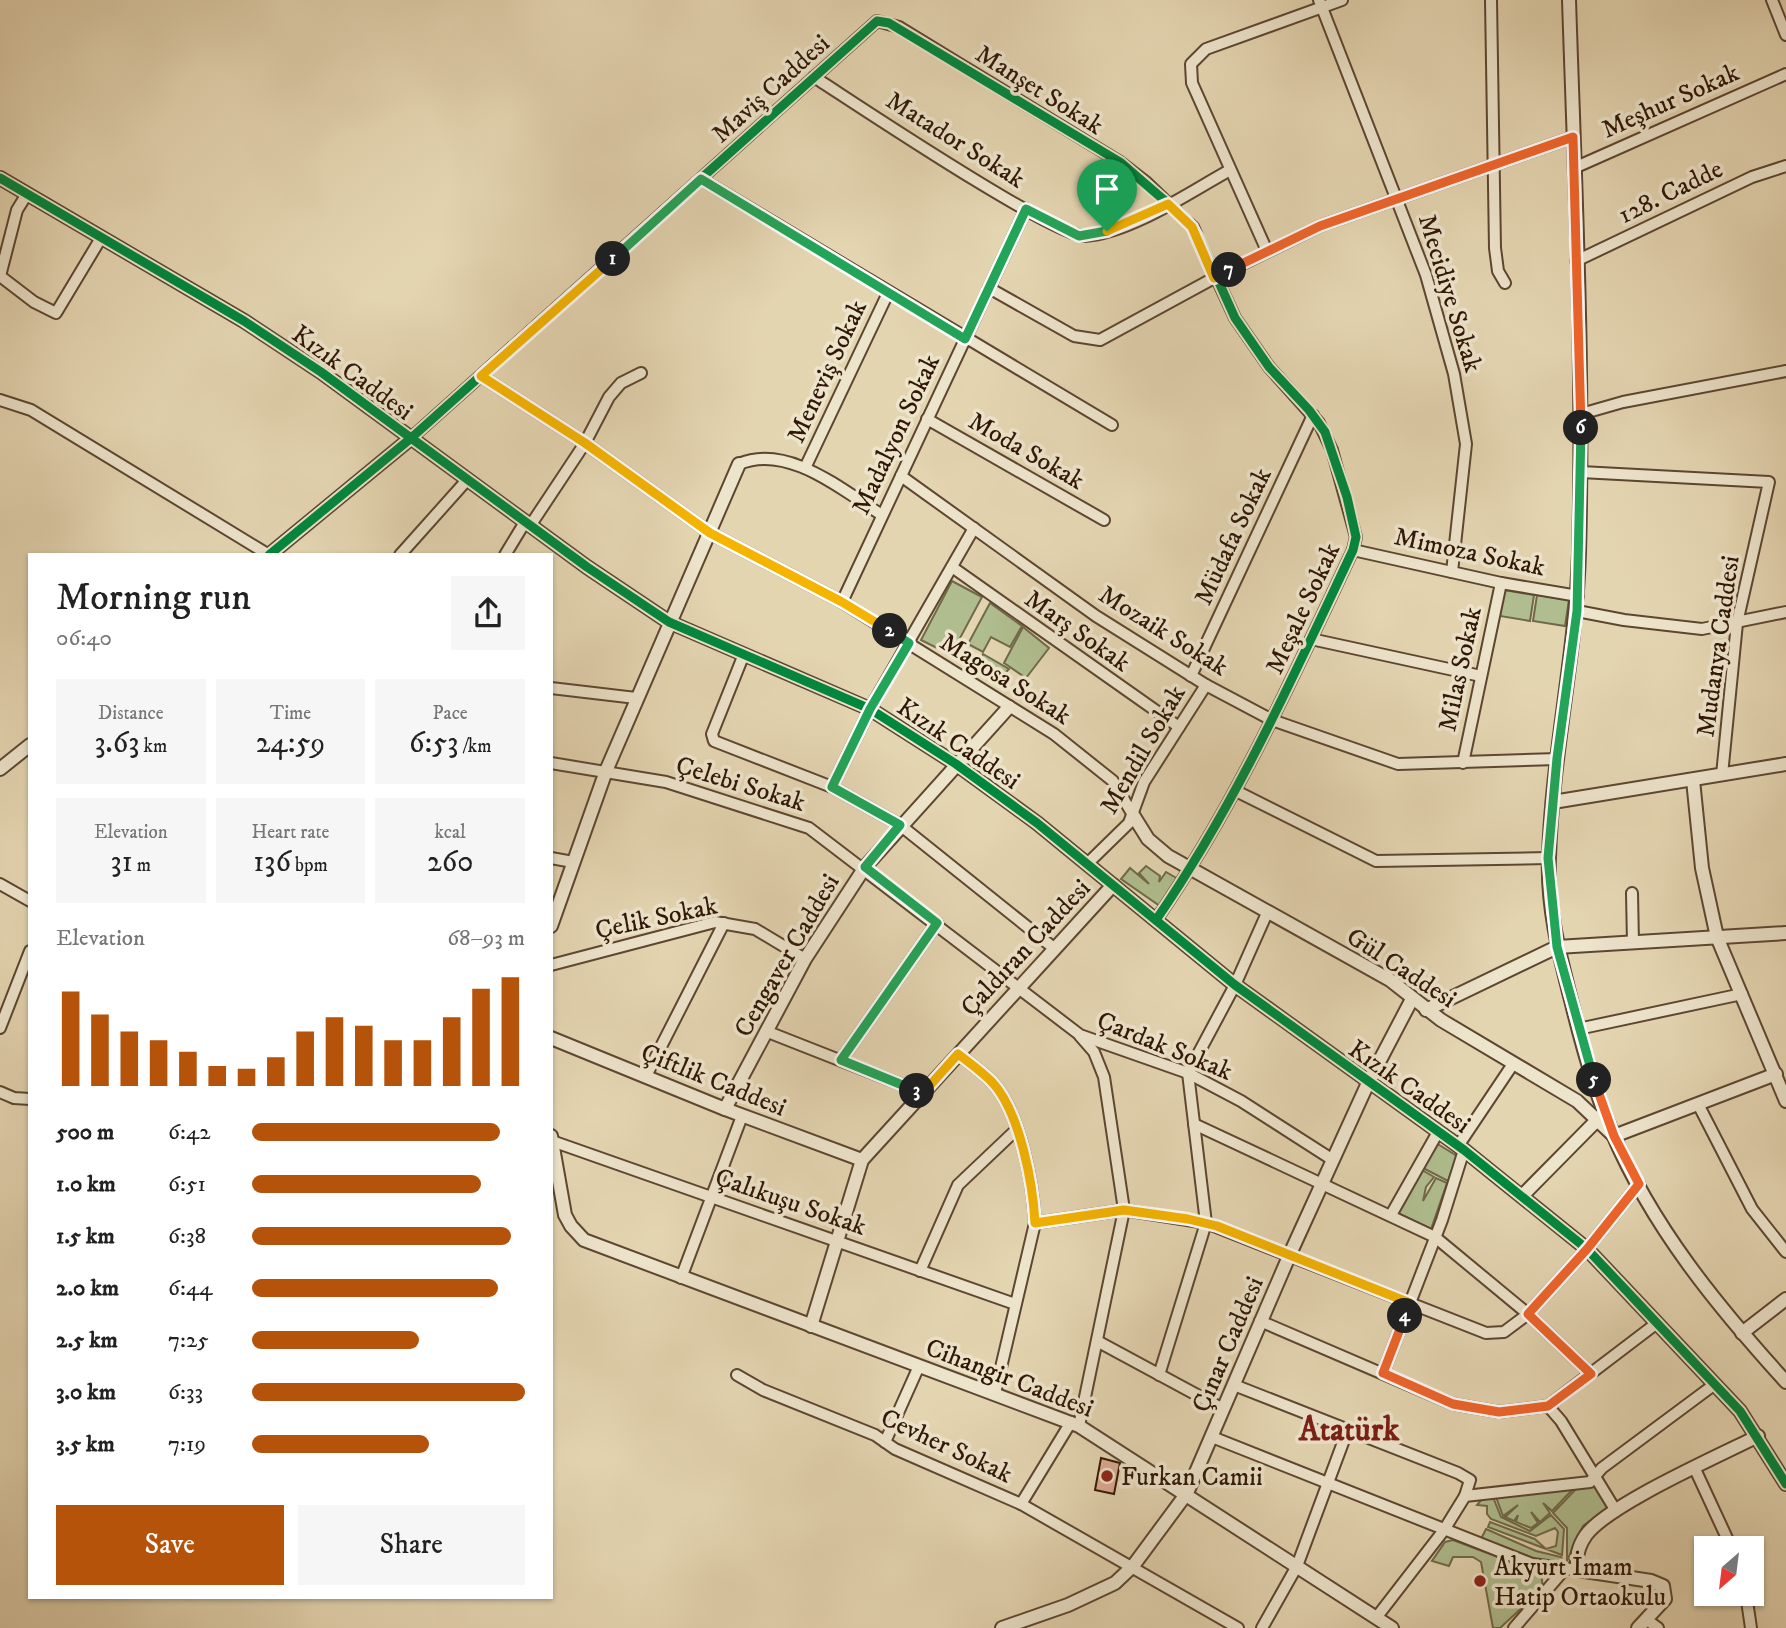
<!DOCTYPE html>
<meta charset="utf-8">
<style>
body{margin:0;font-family:"IM FELL DW Pica",serif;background:#f6f6f6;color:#222;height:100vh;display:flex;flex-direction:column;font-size:26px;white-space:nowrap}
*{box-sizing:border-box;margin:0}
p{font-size:23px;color:#767676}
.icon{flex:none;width:38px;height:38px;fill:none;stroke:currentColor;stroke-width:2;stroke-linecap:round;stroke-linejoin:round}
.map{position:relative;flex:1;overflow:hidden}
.drawer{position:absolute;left:28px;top:553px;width:525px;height:1046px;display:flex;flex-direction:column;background:#fff;border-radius:0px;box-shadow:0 2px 5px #0004}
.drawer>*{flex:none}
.needle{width:46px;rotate:208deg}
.tools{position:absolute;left:1694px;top:1536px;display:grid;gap:14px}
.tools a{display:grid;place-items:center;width:70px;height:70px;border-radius:0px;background:#fff;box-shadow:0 2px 5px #0004;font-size:35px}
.pin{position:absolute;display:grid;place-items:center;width:60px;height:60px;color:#fff;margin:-72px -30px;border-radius:50% 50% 50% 0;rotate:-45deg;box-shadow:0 0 7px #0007}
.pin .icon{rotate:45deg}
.km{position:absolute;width:35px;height:35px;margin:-18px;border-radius:50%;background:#222;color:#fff;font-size:19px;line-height:35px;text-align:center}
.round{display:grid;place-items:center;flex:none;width:74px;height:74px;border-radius:0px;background:#f6f6f6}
.head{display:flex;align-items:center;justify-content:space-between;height:119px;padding:0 28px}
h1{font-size:38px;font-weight:600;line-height:52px}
.stats{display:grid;grid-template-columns:repeat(3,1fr);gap:10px;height:119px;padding:7px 28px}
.stats div{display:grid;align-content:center;border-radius:0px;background:#f6f6f6;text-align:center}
.stats b{font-size:30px;font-weight:600}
.stats small{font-size:19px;font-weight:400}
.stats p{font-size:19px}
.chart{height:196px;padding:14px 28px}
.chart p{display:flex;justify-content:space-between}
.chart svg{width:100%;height:126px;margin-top:7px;stroke:#b45309;stroke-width:6}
.action{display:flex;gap:14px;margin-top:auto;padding:14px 28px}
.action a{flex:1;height:80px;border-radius:0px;background:#b45309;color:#fff;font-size:28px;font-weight:600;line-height:80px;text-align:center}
.action a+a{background:#f6f6f6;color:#222}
ul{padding:0 28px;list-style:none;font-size:23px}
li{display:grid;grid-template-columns:112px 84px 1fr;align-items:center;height:52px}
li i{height:18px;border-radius:9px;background:#b45309}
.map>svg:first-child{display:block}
.green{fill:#b0be8f;stroke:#706a4a;stroke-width:2}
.building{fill:#deaa93;stroke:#301706;stroke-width:2}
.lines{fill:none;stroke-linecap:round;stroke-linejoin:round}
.minor-casing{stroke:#5d4631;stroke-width:14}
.tertiary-casing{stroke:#5d4631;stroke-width:16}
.minor{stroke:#ede4cc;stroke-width:10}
.tertiary{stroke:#ede4cc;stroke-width:12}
.cycleway-casing{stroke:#ede4cc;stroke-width:13}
.cycleway{stroke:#00873e;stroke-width:9}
.split-1-casing{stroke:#fff;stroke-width:14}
.split-2-casing{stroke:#fff;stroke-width:14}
.split-3-casing{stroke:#fff;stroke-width:14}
.split-4-casing{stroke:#fff;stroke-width:14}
.split-5-casing{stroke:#fff;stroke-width:14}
.split-6-casing{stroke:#fff;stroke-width:14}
.split-7-casing{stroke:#fff;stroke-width:14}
.split-8-casing{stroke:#fff;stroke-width:14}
.split-1{stroke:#22a559;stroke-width:9}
.split-2{stroke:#f5b400;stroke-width:9}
.split-3{stroke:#22a559;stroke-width:9}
.split-4{stroke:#f5b400;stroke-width:9}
.split-5{stroke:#f0652b;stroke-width:9}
.split-6{stroke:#22a559;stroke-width:9}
.split-7{stroke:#f0652b;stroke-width:9}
.split-8{stroke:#f5b400;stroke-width:9}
.poi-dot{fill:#8f2418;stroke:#ede4cc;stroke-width:2.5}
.labels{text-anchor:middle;stroke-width:7;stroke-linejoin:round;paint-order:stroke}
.street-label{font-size:26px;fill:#301706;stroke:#ede4cc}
.poi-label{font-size:26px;fill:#301706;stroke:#ede4cc;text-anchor:start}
.district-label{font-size:33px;font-weight:bold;fill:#7a1f14;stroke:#ede4cc}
</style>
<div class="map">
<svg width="1786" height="1628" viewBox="0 0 1786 1628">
<rect width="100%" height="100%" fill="#e4d5b1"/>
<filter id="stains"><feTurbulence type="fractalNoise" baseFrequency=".00286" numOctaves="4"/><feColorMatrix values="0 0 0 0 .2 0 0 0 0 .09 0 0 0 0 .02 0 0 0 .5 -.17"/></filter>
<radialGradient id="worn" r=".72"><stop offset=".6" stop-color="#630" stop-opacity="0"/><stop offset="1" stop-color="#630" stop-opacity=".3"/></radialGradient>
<g class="green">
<path d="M952 581 982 597 951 655 921 640Z"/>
<path d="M1504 590 1534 595 1530 621 1500 616Z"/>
<path d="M1537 595 1569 600 1565 626 1533 621Z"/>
<path d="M990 603 1022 626 1010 647 991 637 983 652 968 644Z"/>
<path d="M1023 627 1049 648 1026 678 1004 663Z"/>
<path d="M983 654 1009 669 996 683 976 669Z"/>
<path d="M1146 866 1160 876 1159 882 1166 872 1178 879 1160 906 1121 879 1130 868 1149 884 1139 873Z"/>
<path d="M1436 1143 1457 1156 1448 1181 1423 1168Z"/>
<path d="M1422 1170 1434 1177 1426 1187 1423 1201 1436 1178 1447 1183 1431 1229 1398 1213Z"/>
<path d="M1598 1485 1610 1506 1583 1526 1567 1561V1528L1553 1513 1577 1488Z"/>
<path d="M1574 1488 1552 1511 1543 1503 1550 1513 1540 1522 1531 1512 1538 1523 1531 1528 1516 1522 1518 1515 1514 1521 1505 1517 1518 1505 1503 1516 1496 1497Z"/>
<path d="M1493 1497 1501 1517 1530 1531 1551 1515 1564 1529 1562 1555 1488 1527 1490 1522 1535 1539 1546 1549 1556 1546 1558 1532 1555 1528 1536 1536 1491 1519 1487 1514V1506L1477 1505 1482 1499Z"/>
<path d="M1486 1529 1536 1551 1561 1557 1564 1562 1547 1563 1481 1539Z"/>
<path d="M1453 1540 1541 1573 1543 1588 1500 1628H1493L1481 1562 1473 1557H1453L1449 1566 1432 1561 1445 1542Z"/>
</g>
<path class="building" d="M1101 1458 1120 1463 1114 1494 1095 1490Z"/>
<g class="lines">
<defs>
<g id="minor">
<path d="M1319 0 1426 275 1454 374 1466 444 1452 572"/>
<path d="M1491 0 1495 248 1498 271 1505 283"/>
<path d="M1772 0 1786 35"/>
<path d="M814 77C853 102 1054 237 1085 236 1131 233 1190 192 1230 170"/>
<path d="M1574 168 1786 74"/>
<path d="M701 179 1112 425"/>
<path d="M1267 251 1192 83 1191 64 1206 49 1342 0"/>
<path d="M1576 261 1752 177 1786 166"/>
<path d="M0 276 34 302 56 313 101 238"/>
<path d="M0 276 17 210 27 194"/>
<path d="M989 288 1074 336 1100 340 1214 278 1320 226 1573 137"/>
<path d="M481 376 585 443 710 533 842 602 1054 734 1113 781 1133 815"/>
<path d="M0 400 31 410 269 555"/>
<path d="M1581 414 1623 402 1786 371"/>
<path d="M927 419 1104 520"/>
<path d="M410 439 877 21 899 27 1120 162 1146 182 1193 227 1235 318 1269 367 1319 423 1332 450 1356 537 1353 550C1293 677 1236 804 1156 920"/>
<path d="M739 464C788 443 843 491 882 515"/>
<path d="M805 468 888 293"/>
<path d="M1581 472 1769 482 1737 623 1722 775"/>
<path d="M901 476 1096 616 1206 685 1272 720 1398 764 1557 759"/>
<path d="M530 526 585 443 609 397 621 383 641 373"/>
<path d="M1353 550 1501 583 1578 596"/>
<path d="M400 555 467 480"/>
<path d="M505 555 525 522"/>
<path d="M952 567 1179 727"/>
<path d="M842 602 1026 209"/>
<path d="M1577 611 1624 620 1702 629 1786 612"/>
<path d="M1311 639 1481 676"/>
<path d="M744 654 712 734 714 741 832 787 900 825 1055 949"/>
<path d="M1191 676 1313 415"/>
<path d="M551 688 636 698"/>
<path d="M551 763 666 782 809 828 1080 1035 1188 1073 1241 1101 1333 1160"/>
<path d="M1463 763 1501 583"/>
<path d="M832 787 870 709 974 528"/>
<path d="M1236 791 1376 861 1548 858"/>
<path d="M551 858 573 862"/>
<path d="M1087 864 1129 823 1144 782 1206 685"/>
<path d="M0 884 30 901"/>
<path d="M1632 893 1633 943"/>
<path d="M551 965 715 922 755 929 805 959"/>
<path d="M0 1028 30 951"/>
<path d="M1578 1029 1742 994"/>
<path d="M768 1032 923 1093"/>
<path d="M958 1054C970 1063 982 1072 992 1082 1020 1112 1033 1183 1035 1223L995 1393"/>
<path d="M841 1060 937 923"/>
<path d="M646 1076 724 923"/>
<path d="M0 1092 14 1098 30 1099"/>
<path d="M1698 1104 1752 1209 1786 1252"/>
<path d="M1194 1124 1435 1237 1528 1314 1591 1374"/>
<path d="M552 1141 1015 1304"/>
<path d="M1458 1146 1513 1064"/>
<path d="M1391 1215 1438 1132"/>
<path d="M1035 1223 1124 1210 1206 1223 1486 1333 1504 1332 1528 1314 1587 1249 1639 1184"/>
<path d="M920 1271 958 1185 1016 1130"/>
<path d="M681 1278 742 1116"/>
<path d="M1260 1321 1453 1404 1499 1412 1548 1406 1657 1323"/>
<path d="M1097 1341 1223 1409"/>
<path d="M1383 1373 1442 1220 1464 1150"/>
<path d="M737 1375 763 1390 875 1435 895 1449 1021 1504 1238 1628"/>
<path d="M1159 1375 1206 1223 1188 1073 1235 985 1267 913"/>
<path d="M1234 1385 1458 1473 1470 1480 1465 1496"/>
<path d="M1548 1406 1561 1421 1616 1511"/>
<path d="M1079 1426 1124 1210 1104 1077 1094 1052 1080 1036"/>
<path d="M1212 1437 1532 1564 1578 1570"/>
<path d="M885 1442 919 1366"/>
<path d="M1695 1469 1732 1549"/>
<path d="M1021 1504 1071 1422"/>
<path d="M1746 1594 1751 1628"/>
<path d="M1376 1618 1444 1530 1465 1496 1590 1482 1602 1468 1715 1384"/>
<path d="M1647 1620 1658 1628"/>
<path d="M1262 1628 1297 1566 1348 1429"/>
<path d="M1514 1628 1564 1570"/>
</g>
<g id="tertiary">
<path d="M1569 0C1575 184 1584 369 1579 553 1576 655 1552 755 1549 857 1547 906 1559 953 1571 1000 1582 1045 1594 1090 1612 1132 1652 1227 1718 1307 1786 1382"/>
<path d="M0 178 244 321 321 372 587 567 669 622 870 709 956 764 1037 823 1235 985 1464 1150 1587 1249 1740 1411 1786 1484"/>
<path d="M269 555 410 439"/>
<path d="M0 769 30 745"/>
<path d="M1693 780 1702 868 1717 937 1786 1101"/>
<path d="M1553 802 1786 764"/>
<path d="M1133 815 1148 839 1168 856 1390 980 1441 1020 1577 1101 1614 1136 1776 1074"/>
<path d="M551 926 606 771 739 464"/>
<path d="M1426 1010 1557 947 1786 933"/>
<path d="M551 1038 725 1109 862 1160"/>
<path d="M725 1109 805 959 865 867 1009 707"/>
<path d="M551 1136 565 1215 571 1226 584 1240 1079 1426 1392 1628"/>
<path d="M1523 1195 1604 1113"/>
<path d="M811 1326 862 1160 1113 885"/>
<path d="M1742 1333 1786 1299"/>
<path d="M1002 1628 1068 1605 1115 1583 1133 1566 1187 1493 1290 1254 1368 1083 1412 999"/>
<path d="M1638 1628 1665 1599 1663 1586 1651 1581 1578 1570C1575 1558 1579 1545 1586 1535 1609 1504 1719 1456 1758 1436"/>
</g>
</defs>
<use href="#minor" class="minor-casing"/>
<use href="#tertiary" class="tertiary-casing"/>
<use href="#minor" class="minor"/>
<use href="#tertiary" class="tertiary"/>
<defs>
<g id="cycleway">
<path d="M0 178 244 321 321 372 587 567 669 622 870 709 956 764 1037 823 1235 985 1464 1150 1587 1249 1740 1411 1786 1484"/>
<path d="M269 555 410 439 877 21 889 23 1120 162 1186 219 1199 238 1235 318 1269 367 1309 410 1325 432 1347 497 1356 537 1353 550C1293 677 1236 804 1156 920"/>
</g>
</defs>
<use href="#cycleway" class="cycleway-casing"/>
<use href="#cycleway" class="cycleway"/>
</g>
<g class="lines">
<defs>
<path id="split-1" d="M613 259 701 179 965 339 1026 209 1079 236 1107 231"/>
<path id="split-2" d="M613 259 481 376 585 443 710 533 842 602 890 631"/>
<path id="split-3" d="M890 631 909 643 870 709 832 787 900 825 865 867 937 923 841 1060 917 1091"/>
<path id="split-4" d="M917 1091 923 1093 958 1054C970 1063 982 1072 992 1082 1020 1112 1033 1184 1035 1223L1124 1210 1188 1219 1217 1226 1410 1303 1405 1316"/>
<path id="split-5" d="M1405 1316 1383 1373 1453 1404 1499 1412 1548 1406 1591 1374 1528 1314 1587 1249 1639 1184 1614 1136 1594 1080"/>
<path id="split-6" d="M1581 428 1577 611 1557 758 1548 858 1557 947 1594 1080"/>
<path id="split-7" d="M1229 270 1320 226 1573 137 1581 428"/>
<path id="split-8" d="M1107 231 1168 204 1192 227 1214 278 1229 270"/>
</defs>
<use href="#split-1" class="split-1-casing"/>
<use href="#split-2" class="split-2-casing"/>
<use href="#split-3" class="split-3-casing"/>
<use href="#split-4" class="split-4-casing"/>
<use href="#split-5" class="split-5-casing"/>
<use href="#split-6" class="split-6-casing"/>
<use href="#split-7" class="split-7-casing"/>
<use href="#split-8" class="split-8-casing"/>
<use href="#split-1" class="split-1"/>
<use href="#split-2" class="split-2"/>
<use href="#split-3" class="split-3"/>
<use href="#split-4" class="split-4"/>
<use href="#split-5" class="split-5"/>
<use href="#split-6" class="split-6"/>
<use href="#split-7" class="split-7"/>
<use href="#split-8" class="split-8"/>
</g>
<g class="poi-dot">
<circle cx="1107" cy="1476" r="7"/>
<circle cx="1480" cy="1581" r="7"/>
</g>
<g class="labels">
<g class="street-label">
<text transform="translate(770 88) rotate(-42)" y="9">Maviş Caddesi</text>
<text transform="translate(1040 89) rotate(32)" y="9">Manşet Sokak</text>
<text transform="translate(1670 100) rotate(-24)" y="9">Meşhur Sokak</text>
<text transform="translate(956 139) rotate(32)" y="9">Matador Sokak</text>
<text transform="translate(1670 191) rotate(-26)" y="9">128. Cadde</text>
<text transform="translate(1451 293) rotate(73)" y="9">Mecidiye Sokak</text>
<text transform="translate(826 371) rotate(-65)" y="9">Meneviş Sokak</text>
<text transform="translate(353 372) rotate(36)" y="9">Kızık Caddesi</text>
<text transform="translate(895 434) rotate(-65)" y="9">Madalyon Sokak</text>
<text transform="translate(1027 450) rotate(30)" y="9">Moda Sokak</text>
<text transform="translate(1232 536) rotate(-65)" y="9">Müdafa Sokak</text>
<text transform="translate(1470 551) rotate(12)" y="9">Mimoza Sokak</text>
<text transform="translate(1302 608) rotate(-65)" y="9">Meşale Sokak</text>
<text transform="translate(1078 630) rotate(35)" y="9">Marş Sokak</text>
<text transform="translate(1164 630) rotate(32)" y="9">Mozaik Sokak</text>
<text transform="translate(1717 646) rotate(-82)" y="9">Mudanya Caddesi</text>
<text transform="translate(1459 669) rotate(-78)" y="9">Milas Sokak</text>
<text transform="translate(1006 678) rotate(32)" y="9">Magosa Sokak</text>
<text transform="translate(959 743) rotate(34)" y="9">Kızık Caddesi</text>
<text transform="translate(1142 749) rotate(-60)" y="9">Mendil Sokak</text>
<text transform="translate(741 783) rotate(17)" y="9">Çelebi Sokak</text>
<text transform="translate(656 917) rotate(-12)" y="9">Çelik Sokak</text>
<text transform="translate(1025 947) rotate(-47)" y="9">Çaldıran Caddesi</text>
<text transform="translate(786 955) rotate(-60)" y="9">Cengaver Caddesi</text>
<text transform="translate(1402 967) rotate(33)" y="9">Gül Caddesi</text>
<text transform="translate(1165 1045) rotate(22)" y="9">Çardak Sokak</text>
<text transform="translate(714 1079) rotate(22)" y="9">Çiftlik Caddesi</text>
<text transform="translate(1410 1086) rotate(35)" y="9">Kızık Caddesi</text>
<text transform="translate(791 1201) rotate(19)" y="9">Çalıkuşu Sokak</text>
<text transform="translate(1227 1344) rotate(-67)" y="9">Çınar Caddesi</text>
<text transform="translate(1010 1377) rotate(21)" y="9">Cihangir Caddesi</text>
<text transform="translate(947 1445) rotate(25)" y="9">Cevher Sokak</text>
</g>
<g class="poi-label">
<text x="1121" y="1485">Furkan Camii</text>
<text x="1494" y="1575">Akyurt İmam<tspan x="1494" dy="30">Hatip Ortaokulu</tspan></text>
</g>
<g class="district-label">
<text x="1349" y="1440">Atatürk</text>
</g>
</g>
<rect width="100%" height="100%" filter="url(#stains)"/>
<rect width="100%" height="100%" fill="url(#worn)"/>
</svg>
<div class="tools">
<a><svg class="needle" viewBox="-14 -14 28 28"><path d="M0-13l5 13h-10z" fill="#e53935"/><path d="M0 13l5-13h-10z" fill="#767676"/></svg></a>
</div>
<div class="pin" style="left:1107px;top:231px;background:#1e9e55"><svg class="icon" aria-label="arrive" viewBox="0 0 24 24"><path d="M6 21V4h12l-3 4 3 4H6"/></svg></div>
<b class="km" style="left:613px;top:259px">1</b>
<b class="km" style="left:890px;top:631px">2</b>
<b class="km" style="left:917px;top:1091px">3</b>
<b class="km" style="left:1405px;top:1316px">4</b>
<b class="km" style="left:1594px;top:1080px">5</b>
<b class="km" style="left:1581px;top:428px">6</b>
<b class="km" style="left:1229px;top:270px">7</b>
<section class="drawer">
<div class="head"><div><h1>Morning run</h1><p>06:40</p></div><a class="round"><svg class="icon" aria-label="share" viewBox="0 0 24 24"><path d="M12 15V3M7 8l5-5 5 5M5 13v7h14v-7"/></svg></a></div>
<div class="stats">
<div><p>Distance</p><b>3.63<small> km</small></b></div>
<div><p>Time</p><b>24:59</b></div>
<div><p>Pace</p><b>6:53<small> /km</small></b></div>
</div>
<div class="stats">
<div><p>Elevation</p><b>31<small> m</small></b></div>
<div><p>Heart rate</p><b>136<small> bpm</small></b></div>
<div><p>kcal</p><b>260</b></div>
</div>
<div class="chart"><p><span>Elevation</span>68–93 m</p>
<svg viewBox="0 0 160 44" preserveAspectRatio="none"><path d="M5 44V11M15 44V19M25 44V25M35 44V28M45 44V32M55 44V37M65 44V38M75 44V34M85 44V25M95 44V20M105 44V23M115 44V28M125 44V28M135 44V20M145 44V10M155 44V6"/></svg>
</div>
<ul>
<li><b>500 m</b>6:42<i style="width:91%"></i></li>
<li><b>1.0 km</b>6:51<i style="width:84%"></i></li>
<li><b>1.5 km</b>6:38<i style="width:95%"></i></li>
<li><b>2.0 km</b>6:44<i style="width:90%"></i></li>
<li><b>2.5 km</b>7:25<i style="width:61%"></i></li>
<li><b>3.0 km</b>6:33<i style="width:100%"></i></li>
<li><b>3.5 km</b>7:19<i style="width:65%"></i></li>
</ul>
<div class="action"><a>Save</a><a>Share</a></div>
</section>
</div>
